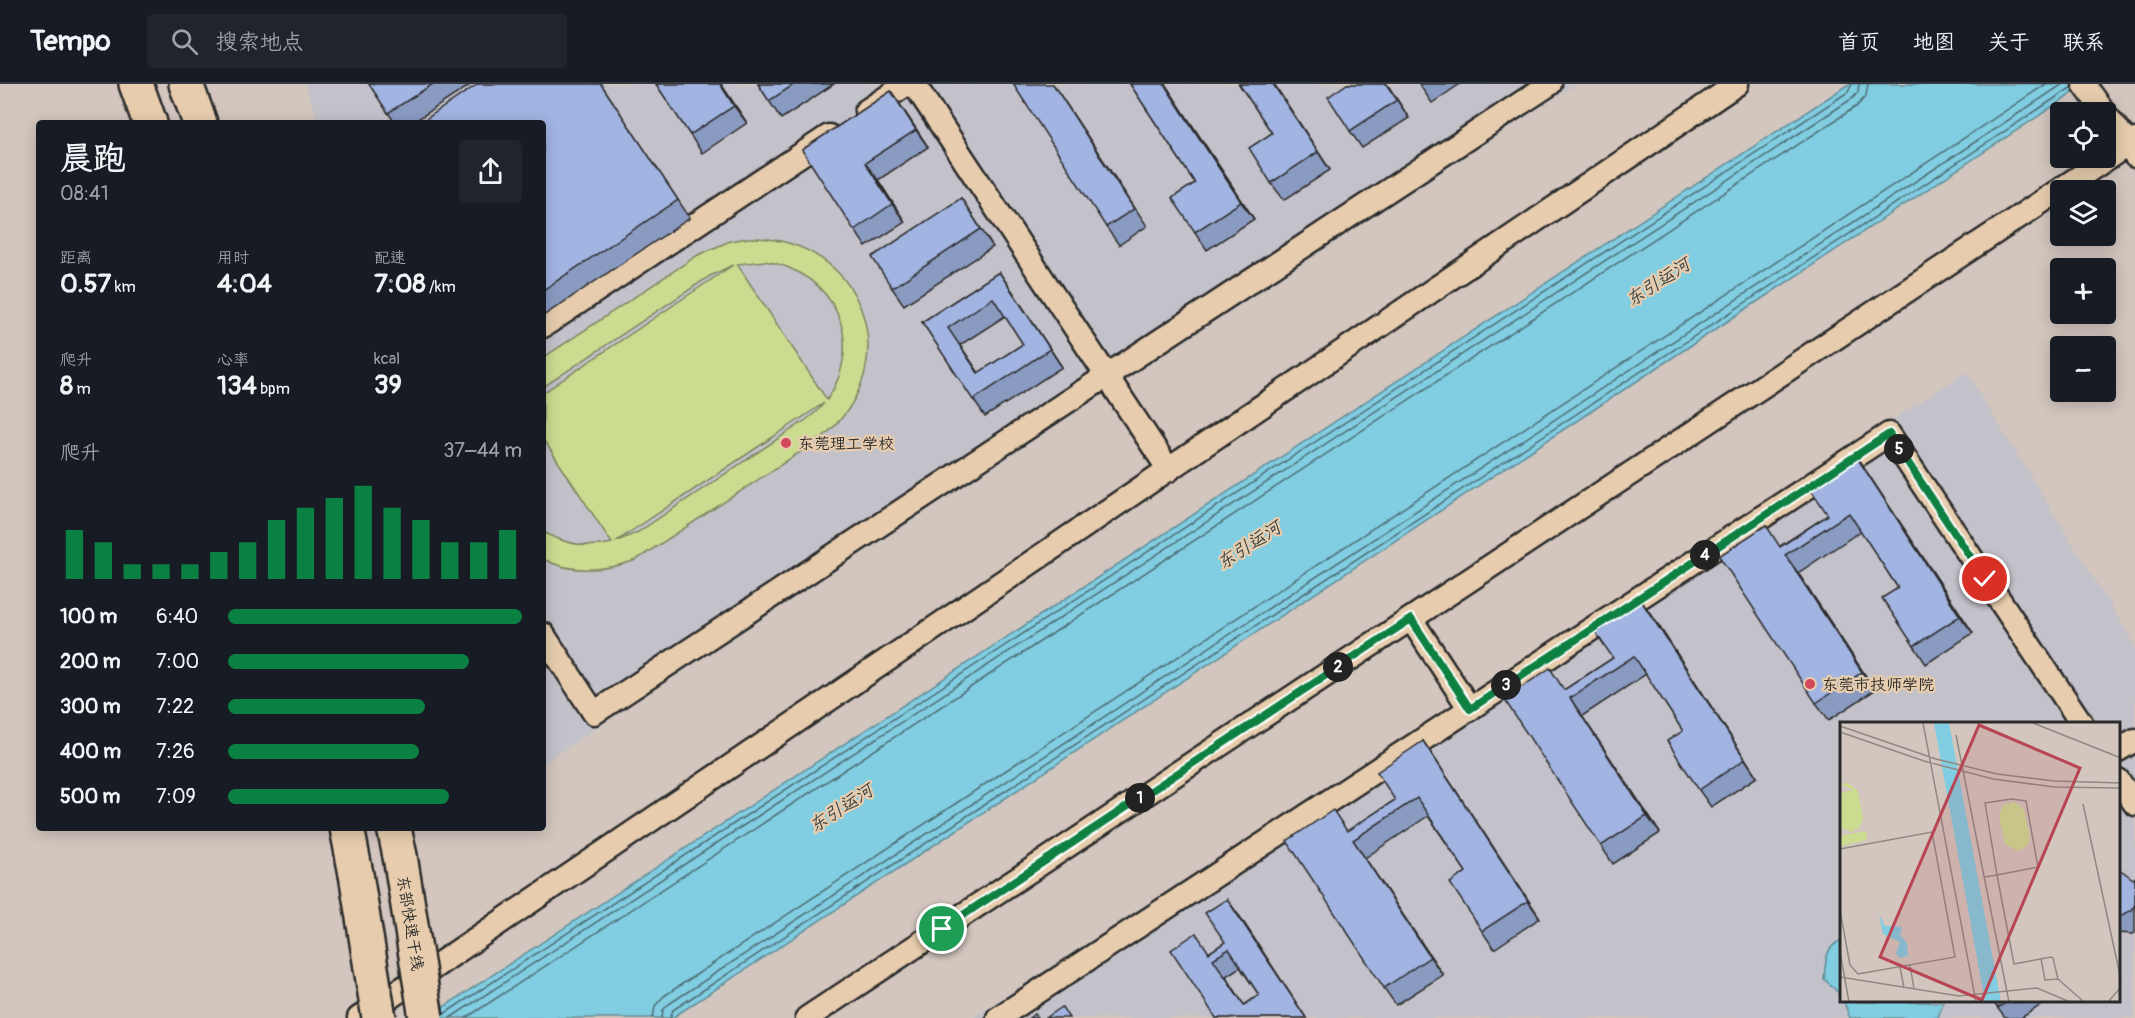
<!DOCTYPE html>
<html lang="zh">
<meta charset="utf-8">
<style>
body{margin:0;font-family:Pangolin,"LXGW WenKai TC",sans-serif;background:#20242c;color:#f1f3f6;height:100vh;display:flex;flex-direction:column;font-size:22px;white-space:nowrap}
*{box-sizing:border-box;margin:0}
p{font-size:20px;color:#9ea1a6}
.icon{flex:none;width:33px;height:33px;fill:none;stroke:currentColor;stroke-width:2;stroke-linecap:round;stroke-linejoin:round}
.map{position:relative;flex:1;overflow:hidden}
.drawer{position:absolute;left:36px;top:36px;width:510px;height:711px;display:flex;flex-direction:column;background:#171b24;border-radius:6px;box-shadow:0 3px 15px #0003}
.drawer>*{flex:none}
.tools{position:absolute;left:2050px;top:18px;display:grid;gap:12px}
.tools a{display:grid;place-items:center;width:66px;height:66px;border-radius:6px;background:#171b24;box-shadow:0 3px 15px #0003;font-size:30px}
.pin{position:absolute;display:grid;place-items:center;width:51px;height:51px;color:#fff;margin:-26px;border:3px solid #fff;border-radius:50%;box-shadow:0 2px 6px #0007}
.km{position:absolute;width:30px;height:30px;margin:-15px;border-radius:50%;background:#222;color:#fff;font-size:16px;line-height:30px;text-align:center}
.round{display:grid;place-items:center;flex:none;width:63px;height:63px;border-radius:6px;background:#20242c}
.overview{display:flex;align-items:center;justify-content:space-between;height:102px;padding:0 24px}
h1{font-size:33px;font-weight:700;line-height:45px}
.figures{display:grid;grid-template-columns:repeat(3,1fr);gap:9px;height:102px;padding:6px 24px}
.figures div{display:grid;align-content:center}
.figures b{font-size:26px;font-weight:700}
.figures small{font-size:16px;font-weight:400}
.figures p{font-size:16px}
.chart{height:168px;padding:12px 24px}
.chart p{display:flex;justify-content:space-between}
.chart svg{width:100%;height:108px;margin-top:6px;stroke:#0b8043;stroke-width:6}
ul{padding:0 24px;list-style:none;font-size:20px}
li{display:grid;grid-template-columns:96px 72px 1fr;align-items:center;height:45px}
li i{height:15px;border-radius:8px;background:#0b8043}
header{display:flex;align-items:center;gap:36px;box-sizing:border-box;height:84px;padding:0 30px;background:#171b24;border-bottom:2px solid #363941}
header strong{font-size:28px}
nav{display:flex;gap:33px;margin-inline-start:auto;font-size:21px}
.search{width:420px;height:54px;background:#20242c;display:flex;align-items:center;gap:15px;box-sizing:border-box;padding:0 21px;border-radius:6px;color:#9ea1a6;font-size:22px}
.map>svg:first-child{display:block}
.built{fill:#c3c1c9;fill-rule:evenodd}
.green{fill:#cbdc90;stroke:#7b845e;stroke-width:1.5;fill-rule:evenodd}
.water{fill:#81cde1;stroke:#5f8c98;stroke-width:1.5}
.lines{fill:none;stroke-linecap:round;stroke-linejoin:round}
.shore{stroke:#4d6c74;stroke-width:1.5}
.minor-casing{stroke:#2b2b2b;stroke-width:27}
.highway-casing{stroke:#2b2b2b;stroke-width:38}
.minor{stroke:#e7cdae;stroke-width:22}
.highway{stroke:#e7cdae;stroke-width:33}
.highway-bridge-casing{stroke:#2b2b2b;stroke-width:38;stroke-linecap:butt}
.highway-bridge{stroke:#e7cdae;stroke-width:33}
.wall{fill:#8a9bc2;stroke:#2b2b2b;stroke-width:1.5;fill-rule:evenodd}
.shaded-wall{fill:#717e9e;stroke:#2b2b2b;stroke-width:1.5}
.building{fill:#a1b4e2;stroke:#2b2b2b;stroke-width:1.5;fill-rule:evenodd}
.route-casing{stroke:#fff;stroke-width:12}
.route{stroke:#0b8043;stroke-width:8}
.poi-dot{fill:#d1495b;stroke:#e7cdae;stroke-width:2}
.labels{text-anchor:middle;stroke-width:4.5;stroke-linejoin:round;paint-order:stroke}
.poi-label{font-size:16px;fill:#2b2b2b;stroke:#e7cdae;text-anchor:start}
.street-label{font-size:16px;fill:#2b2b2b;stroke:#e7cdae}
.water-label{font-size:18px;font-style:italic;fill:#384346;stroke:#e7cdae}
.inset-road{fill:none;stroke:#8f8883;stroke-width:1.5}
.view{fill:#b84454;fill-opacity:0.15;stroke:#b84454;stroke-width:3}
.inset-edge{fill:none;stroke:#2b2b2b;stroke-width:3}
</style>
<header>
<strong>Tempo</strong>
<div class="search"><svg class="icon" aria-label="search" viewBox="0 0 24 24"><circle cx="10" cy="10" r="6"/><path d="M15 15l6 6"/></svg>搜索地点</div>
<nav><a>首页</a><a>地图</a><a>关于</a><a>联系</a></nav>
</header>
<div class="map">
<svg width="2135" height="934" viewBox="0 0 2135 934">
<rect width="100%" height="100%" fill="#d2c6be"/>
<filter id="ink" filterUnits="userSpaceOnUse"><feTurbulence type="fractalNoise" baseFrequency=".0167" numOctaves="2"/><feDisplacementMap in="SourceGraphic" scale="12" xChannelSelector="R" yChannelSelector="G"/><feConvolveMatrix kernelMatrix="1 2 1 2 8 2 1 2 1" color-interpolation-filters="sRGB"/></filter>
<g filter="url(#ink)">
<g class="built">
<path d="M305 0H1576L543 679V39H319Z"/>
<path d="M1966 288 2135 561V934H972ZM1841 640H2118V918H1841Z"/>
</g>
<path class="green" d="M748 154C864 152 911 283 820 355L636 476C605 487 572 490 543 475V448C565 460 588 465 612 459L543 355V309L733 181 710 192 543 303V274L698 171 730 157ZM765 177C834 189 867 256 827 316L737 180ZM824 319 817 327 806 336 638 448 615 458Z"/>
<g class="water">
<path d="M1849 0H2087L672 934H427Z"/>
<path d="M1841 856V911L1824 895C1826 877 1824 865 1841 856Z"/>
<path d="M1844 918H1943L1938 934H1850Z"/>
</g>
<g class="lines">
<g class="shore">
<path d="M444 930 1848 8 1852 0"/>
<path d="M450 934 1853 14 1858 8 1859 0"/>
<path d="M466 934 1857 22 1866 12 1868 0"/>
<path d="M653 934 655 922 664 912 2046 0"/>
<path d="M662 934 663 926 669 920 2063 0"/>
<path d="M670 934 673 926 2072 3"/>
</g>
<defs>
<g id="minor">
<path d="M914 0 1169 386"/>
<path d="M2084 0 2104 28"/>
<path d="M866 27 907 0"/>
<path d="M2106 31 2129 60 2135 72"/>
<path d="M543 242 829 52"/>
<path d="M1411 535 1470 625"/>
<path d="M543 550 594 629 1550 0"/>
<path d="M2118 666 2135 656"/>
<path d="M2118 696 2135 720"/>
<path d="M359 934 1737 0"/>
<path d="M807 934 2135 56"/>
<path d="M998 934 1889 350 2082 640"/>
</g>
<g id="highway">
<path d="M136 0 150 39"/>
<path d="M186 0 200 39"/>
<path d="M347 744 356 790"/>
<path d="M394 744 400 772"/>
</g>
</defs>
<use href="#minor" class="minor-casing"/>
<use href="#highway" class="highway-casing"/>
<use href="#minor" class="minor"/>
<use href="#highway" class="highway"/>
<defs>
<g id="highway-bridge">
<path d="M400 772 426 934"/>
<path d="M356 790 379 934"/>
</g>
</defs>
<use href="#highway-bridge" class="highway-bridge-casing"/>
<use href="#highway-bridge" class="highway-bridge"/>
</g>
<g class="wall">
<path d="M369 0H472L412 39H395Z"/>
<path d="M478 0H601L690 134 543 232V39Z"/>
<path d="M656 0H721L747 39 702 69Z"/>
<path d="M758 0H834L781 35Z"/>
<path d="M1053 0 1147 142 1119 161 1106 143Z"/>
<path d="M1130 0H1165L1254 135 1207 166 1195 148V99Z"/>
<path d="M1239 0H1274L1330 86 1284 116 1271 99 1272 49Z"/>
<path d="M1347 0H1387L1409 34 1362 64 1350 47Z"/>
<path d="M1419 0H1460L1432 19Z"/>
<path d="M891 7 928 63 878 96 905 138 866 163 802 66Z"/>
<path d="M961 114 993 163 904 221 892 204Z"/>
<path d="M999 188 1062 283 985 333 922 238ZM1005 232 1023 260 979 289 960 261Z"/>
<path d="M1868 390 1973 549 1926 580 1914 562 1898 504 1861 447 1798 489 1875 606 1829 636 1816 619 1780 462 1828 431Z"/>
<path d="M1653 533 1757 693 1711 723 1699 706 1683 647 1646 590 1582 632 1660 749 1613 780 1601 762 1565 605 1613 574Z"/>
<path d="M1423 657 1540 834 1494 865 1482 847 1466 788 1428 732 1365 774 1443 891 1396 921 1384 904 1348 747 1395 716Z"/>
<path d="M2118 787 2133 795 2135 794V849L2133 850 2118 849Z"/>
<path d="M1240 833 1306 934H1216L1210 868 1225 858ZM1240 883 1259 911 1244 921 1226 892Z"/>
<path d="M1993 918H2046L2021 934H2005Z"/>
</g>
<g class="shaded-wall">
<path d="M720 0H721L747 39 734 22Z"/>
<path d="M1164 0H1165L1254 135 1241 118Z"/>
<path d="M1273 0H1274L1330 86 1318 68Z"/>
<path d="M1386 0H1387L1409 34 1397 16Z"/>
<path d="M891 7 903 25 928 63 916 46Z"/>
<path d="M865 79 878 96 905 138 892 120Z"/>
<path d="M999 188 1011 205 1062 283 1050 265Z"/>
<path d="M1856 372 1868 390 1973 549 1960 532Z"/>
<path d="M1785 471 1798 489 1875 606 1862 588Z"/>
<path d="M1640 515 1653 533 1757 693 1745 675Z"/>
<path d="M1570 614 1660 749 1647 732Z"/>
<path d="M1423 657 1435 675 1540 834 1528 817Z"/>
<path d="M1353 756 1443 891 1430 873Z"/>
<path d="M1227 815 1240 833 1306 934Z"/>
</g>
<g class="building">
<path d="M369 0H433L388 29Z"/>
<path d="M478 0H601L678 116 543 206V39H420Z"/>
<path d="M656 0H720L734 22 690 51Z"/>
<path d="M758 0H795L769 17Z"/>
<path d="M1013 0H1053L1134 125 1106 143Z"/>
<path d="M1130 0H1164L1241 118 1195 148 1172 114 1195 99Z"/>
<path d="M1239 0H1273L1318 68 1271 99 1249 64 1272 49Z"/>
<path d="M1347 0H1386L1397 16 1350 47 1328 13Z"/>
<path d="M891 7 916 46 865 79 892 120 854 146 802 66Z"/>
<path d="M961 114 981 145 892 204 872 173Z"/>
<path d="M999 188 1050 265 973 316 922 238ZM993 214 1023 260 978 289 948 244Z"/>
<path d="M1856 372 1960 532 1914 562 1882 514 1898 504 1849 429 1785 471 1862 588 1816 619 1719 472 1766 441 1780 463 1828 431 1809 403Z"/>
<path d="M1640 515 1745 675 1699 706 1667 657 1683 647 1634 572 1570 614 1647 732 1601 762 1504 615 1550 584 1564 606 1613 574 1594 546Z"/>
<path d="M1423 657 1528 817 1482 847 1450 799 1466 788 1417 714 1353 756 1430 873 1384 904 1287 757 1333 726 1347 747 1395 716 1377 688Z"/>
<path d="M2118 787H2122L2133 795 2135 794V820L2132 826 2120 832H2118Z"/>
<path d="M1227 815 1306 934H1216L1171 866 1196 849 1209 869 1225 858 1205 829ZM1229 865 1259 911 1244 921 1213 875Z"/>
<path d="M1993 918H2007L1998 924Z"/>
<path d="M1062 923 1069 934H1046Z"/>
<path d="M1035 930 1038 934H1029Z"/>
</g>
</g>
<g class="lines" filter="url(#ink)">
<defs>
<path id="route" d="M942 845 1411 535 1470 625 1889 350 1985 495"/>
</defs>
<use href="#route" class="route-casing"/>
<use href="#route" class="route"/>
</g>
<g class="poi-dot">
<circle cx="786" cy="359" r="6"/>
<circle cx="1810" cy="600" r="6"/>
</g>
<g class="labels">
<g class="poi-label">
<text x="798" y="365">东莞理工学校</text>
<text x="1822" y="606">东莞市技师学院</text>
</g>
<g class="street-label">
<text transform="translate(411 839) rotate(81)" y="6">东部快速干线</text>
</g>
<g class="water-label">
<text transform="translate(1658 198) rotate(-33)" y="6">东引运河</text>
<text transform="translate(1249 461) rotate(-33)" y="6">东引运河</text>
<text transform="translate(841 724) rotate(-33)" y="6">东引运河</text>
</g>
</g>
<g transform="translate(1840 638)">
<rect width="280" height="280" fill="#d2c6be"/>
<path d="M8 61 18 69 23 97 19 106 11 110 0 105V71L14 68 0 62ZM175 80 184 88 190 116 187 124 178 129 165 122 159 93 163 83ZM26 109 27 118 0 124V114Z" fill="#cbdc90"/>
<path d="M94 1H109L161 280H145ZM39 193 45 204 62 205 60 213 67 221 68 234 59 236 56 231 60 220 43 212Z" fill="#81cde1"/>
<path class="inset-road" d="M83 1 136 280M193 1 281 36M0 4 96 37 157 52 214 59 281 61M0 10 84 39 153 57 214 65 279 66M116 13 169 280M243 82 281 258M0 127 92 110 115 235 18 252 10 243 0 188M144 155 157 153 198 145 186 79 171 77 145 81 157 153 174 242 211 235 213 236 218 257 205 258 201 237M0 230 9 280M70 243 74 267M60 245 64 266M0 255 119 274 197 266 230 280M218 257 244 280M268 280 281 265"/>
<path class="view" d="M139 3 240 46 142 278 40 235Z"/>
<rect width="280" height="280" class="inset-edge"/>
</g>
</svg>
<div class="tools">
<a><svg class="icon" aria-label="locate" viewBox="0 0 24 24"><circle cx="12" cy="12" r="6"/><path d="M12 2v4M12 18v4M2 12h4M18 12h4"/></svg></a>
<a><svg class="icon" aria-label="layers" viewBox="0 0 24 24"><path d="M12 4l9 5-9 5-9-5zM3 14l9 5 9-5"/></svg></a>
<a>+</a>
<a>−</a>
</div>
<div class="pin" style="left:942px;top:845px;background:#1e9e55"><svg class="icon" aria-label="arrive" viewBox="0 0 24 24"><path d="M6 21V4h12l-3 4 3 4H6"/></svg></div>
<div class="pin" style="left:1985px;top:495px;background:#d93025"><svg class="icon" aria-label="check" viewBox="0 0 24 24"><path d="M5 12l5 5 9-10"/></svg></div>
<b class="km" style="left:1140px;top:714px">1</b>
<b class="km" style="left:1338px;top:583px">2</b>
<b class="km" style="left:1506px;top:601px">3</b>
<b class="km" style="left:1705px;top:471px">4</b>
<b class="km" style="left:1899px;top:365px">5</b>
<section class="drawer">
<div class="overview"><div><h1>晨跑</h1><p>08:41</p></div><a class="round"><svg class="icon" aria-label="share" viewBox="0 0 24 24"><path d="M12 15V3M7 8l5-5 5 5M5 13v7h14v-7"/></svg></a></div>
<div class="figures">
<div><p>距离</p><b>0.57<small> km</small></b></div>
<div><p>用时</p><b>4:04</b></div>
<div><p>配速</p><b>7:08<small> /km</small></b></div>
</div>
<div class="figures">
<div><p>爬升</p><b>8<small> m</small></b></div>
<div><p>心率</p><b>134<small> bpm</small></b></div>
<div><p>kcal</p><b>39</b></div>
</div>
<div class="chart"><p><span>爬升</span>37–44 m</p>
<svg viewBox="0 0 160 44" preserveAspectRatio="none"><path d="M5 44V24M15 44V29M25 44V38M35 44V38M45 44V38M55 44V33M65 44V29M75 44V20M85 44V15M95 44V11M105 44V6M115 44V15M125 44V20M135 44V29M145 44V29M155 44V24"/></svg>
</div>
<ul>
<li><b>100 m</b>6:40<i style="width:100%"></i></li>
<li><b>200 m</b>7:00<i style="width:82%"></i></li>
<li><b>300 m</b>7:22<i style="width:67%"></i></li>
<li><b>400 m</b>7:26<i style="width:65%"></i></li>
<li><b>500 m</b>7:09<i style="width:75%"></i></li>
</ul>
</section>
</div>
